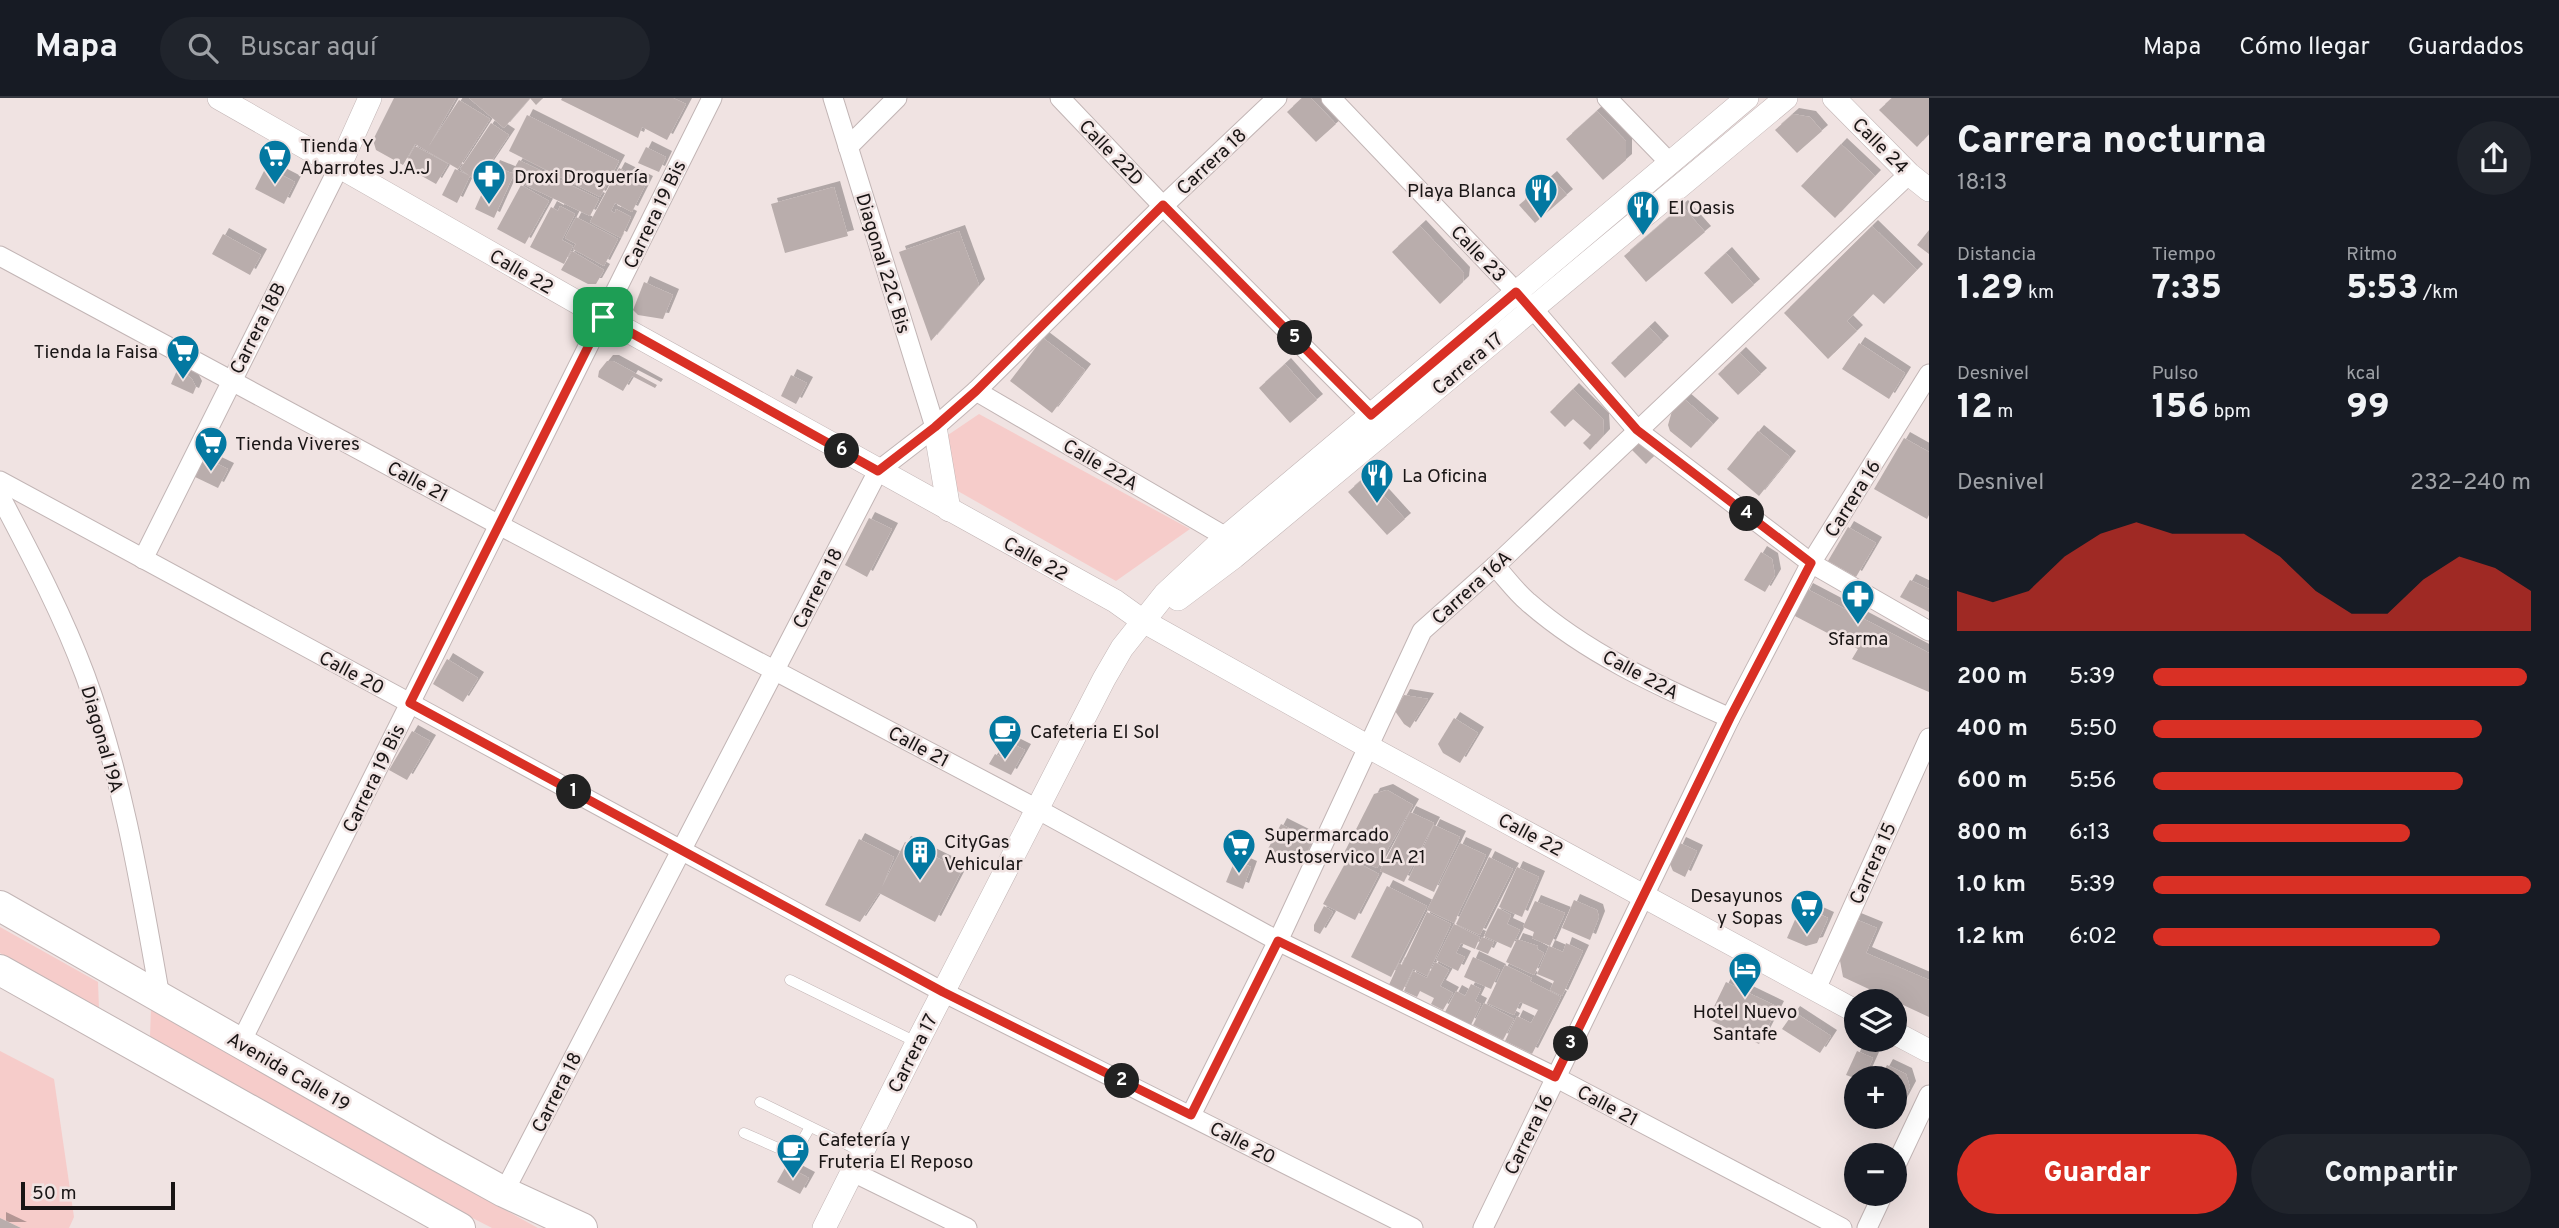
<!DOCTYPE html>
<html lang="es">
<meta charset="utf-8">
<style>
body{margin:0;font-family:Overpass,sans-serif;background:#20242c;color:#f1f3f6;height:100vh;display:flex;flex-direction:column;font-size:26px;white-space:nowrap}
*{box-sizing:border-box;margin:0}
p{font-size:23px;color:#9ea1a6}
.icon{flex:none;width:38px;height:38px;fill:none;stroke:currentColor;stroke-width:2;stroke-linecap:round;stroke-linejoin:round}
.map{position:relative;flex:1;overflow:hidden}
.details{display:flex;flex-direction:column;background:#171b24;width:630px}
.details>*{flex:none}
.controls{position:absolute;left:1844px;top:891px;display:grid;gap:14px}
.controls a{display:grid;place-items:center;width:63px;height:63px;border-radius:50%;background:#171b24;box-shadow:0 7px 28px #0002;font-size:35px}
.scale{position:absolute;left:21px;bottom:18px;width:154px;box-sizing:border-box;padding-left:7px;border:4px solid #191515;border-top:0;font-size:19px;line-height:24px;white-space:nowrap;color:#191515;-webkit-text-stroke:5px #f0e3e2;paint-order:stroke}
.pin{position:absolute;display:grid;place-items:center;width:60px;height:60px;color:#fff;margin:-30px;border-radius:14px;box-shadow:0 4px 10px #0006}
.km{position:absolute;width:35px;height:35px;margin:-18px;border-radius:50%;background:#222;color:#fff;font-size:19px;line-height:35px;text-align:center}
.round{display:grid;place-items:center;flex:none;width:74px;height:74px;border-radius:37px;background:#20242c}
.head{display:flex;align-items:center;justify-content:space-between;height:119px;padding:0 28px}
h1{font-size:38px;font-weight:800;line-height:52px}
.figures{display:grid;grid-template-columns:repeat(3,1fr);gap:10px;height:119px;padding:7px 28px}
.figures div{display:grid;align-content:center}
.figures b{font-size:35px;font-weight:800}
.figures small{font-size:19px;font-weight:400}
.figures p{font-size:19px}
.chart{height:196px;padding:14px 28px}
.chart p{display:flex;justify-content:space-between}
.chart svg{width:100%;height:126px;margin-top:7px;fill:#d93025;opacity:.7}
.button{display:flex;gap:14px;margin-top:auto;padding:14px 28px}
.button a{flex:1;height:80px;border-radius:42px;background:#d93025;color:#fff;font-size:28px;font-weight:800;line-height:80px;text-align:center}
.button a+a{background:#20242c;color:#f1f3f6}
ul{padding:0 28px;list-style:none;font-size:23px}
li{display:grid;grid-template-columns:112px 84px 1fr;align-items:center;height:52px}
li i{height:18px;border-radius:9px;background:#d93025}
header{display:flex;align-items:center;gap:42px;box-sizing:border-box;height:98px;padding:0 35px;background:#171b24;border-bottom:2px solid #363941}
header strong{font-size:33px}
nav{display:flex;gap:38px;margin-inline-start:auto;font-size:24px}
.search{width:490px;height:63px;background:#20242c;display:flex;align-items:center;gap:18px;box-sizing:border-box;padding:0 24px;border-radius:38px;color:#9ea1a6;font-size:26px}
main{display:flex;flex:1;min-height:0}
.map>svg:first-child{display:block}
.green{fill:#f6ccca}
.building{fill:#b9adac;filter:url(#shadow)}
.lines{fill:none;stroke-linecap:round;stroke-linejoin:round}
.service-casing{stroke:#c2b5b5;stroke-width:11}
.minor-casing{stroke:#c2b5b5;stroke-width:21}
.tertiary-casing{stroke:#c2b5b5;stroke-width:24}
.primary-casing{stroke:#c2b5b5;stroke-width:32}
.service{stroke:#fff;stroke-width:10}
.minor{stroke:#fff;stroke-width:19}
.tertiary{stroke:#fff;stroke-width:23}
.primary{stroke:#fff;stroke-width:30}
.route-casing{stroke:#fff;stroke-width:14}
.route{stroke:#d93025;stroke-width:9}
.labels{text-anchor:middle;stroke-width:5;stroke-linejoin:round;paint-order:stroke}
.poi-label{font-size:19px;fill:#191515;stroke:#f0e3e2;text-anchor:start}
.street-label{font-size:19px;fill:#191515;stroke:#f0e3e2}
</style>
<header>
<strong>Mapa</strong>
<div class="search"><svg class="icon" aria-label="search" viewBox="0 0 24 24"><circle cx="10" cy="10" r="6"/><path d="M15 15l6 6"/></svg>Buscar aquí</div>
<nav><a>Mapa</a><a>Cómo llegar</a><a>Guardados</a></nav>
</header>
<main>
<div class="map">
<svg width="1929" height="1130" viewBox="0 0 1929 1130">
<defs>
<filter id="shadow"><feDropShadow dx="6" dy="-6" stdDeviation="0" flood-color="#0004"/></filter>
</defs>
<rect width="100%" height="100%" fill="#f0e3e2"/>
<g class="green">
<path d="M979 316 1190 431 1116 483 956 392 948 337Z"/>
<path d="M0 829 98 884 99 911 0 855Z"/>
<path d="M151 910 412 1061 538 1130H492L449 1108 150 939Z"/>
<path d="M0 953 54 981 74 1119 69 1130H21L0 1120Z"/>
</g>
<g class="building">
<path d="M394 0H456L429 48 459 2 490 21 458 71 415 46 403 67 376 52 373 42Z"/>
<path d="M469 0H543L536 7 530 0 504 30Z"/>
<path d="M562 0H673L686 6 667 42 642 29 638 40 561 2Z"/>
<path d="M1302 0H1311L1336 26 1316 44 1287 14Z"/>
<path d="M1892 0H1929V36L1917 49 1879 12Z"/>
<path d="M1597 13 1626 43V62L1603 82 1566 41Z"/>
<path d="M1793 16 1810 19 1822 33 1797 55 1775 32Z"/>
<path d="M527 17 619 63 600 99 509 53Z"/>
<path d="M491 25 509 37 478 83 470 78 457 105 442 97 455 71 470 78 460 71Z"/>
<path d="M1841 46 1875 78 1835 120 1801 88Z"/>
<path d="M415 48 448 66 436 86 404 68Z"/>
<path d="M646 49 666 59 659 74 638 65Z"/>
<path d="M519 62 599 101 590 118 521 85 524 79 512 74Z"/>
<path d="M494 68 514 76 494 120 475 111Z"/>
<path d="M266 69 295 84 284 106 255 91Z"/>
<path d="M619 70 647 84 632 114 615 105 611 113 615 115 616 111 631 119 621 140 590 124Z"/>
<path d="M1551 79 1567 97 1535 125 1519 107Z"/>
<path d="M521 87 549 103 525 146 497 131Z"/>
<path d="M834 89 848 138 785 155 771 106Z"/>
<path d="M560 108 575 116 562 142 573 148 564 166 530 149 551 109 558 113Z"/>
<path d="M1682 108 1705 134 1646 184 1624 158Z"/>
<path d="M576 119 618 141 604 168 573 151 576 146 565 140Z"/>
<path d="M1420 128 1464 175 1463 184 1440 206 1392 154Z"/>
<path d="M1872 128 1917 172 1884 206 1873 196 1847 223 1857 233 1828 261 1784 215Z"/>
<path d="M1929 132V156L1917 147Z"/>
<path d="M959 133 979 187 931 243 899 154Z"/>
<path d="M223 136 261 157 250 177 212 156Z"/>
<path d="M572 153 604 172 596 186H588L561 172Z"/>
<path d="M1726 155 1754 187 1732 206 1704 175Z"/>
<path d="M644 184 673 197 663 221 638 217 633 212Z"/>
<path d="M1649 229 1663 244 1625 280 1611 265Z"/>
<path d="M1043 240 1085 272 1052 315 1010 283Z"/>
<path d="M1859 245 1905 275 1889 301 1842 271Z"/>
<path d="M1740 255 1761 276 1738 297 1718 276Z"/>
<path d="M607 263H613L657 287 655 290 632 278 623 293 598 279 599 273Z"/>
<path d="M1285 266 1317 302 1290 325 1259 290Z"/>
<path d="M178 270 192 281 196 289 193 296 171 286Z"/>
<path d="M791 277 807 285 796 306 781 298Z"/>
<path d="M1573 291 1603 321 1604 337 1590 352 1583 345 1591 337 1573 321 1565 329 1550 314Z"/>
<path d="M1683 300 1713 326 1691 350 1670 333 1668 327 1672 313Z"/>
<path d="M1758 333 1790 359 1759 398 1727 371Z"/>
<path d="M1644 338 1659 353 1646 366 1631 351Z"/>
<path d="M1904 340 1929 354V417L1927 421 1874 391Z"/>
<path d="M203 359 228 371 218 390 193 378Z"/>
<path d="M1366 378 1405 421 1387 437 1348 394Z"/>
<path d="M869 420 892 431 867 479 845 467Z"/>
<path d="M1848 429 1876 445 1856 479 1828 463Z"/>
<path d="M1761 454 1772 461 1775 477 1765 494 1744 482Z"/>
<path d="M1910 482 1929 491V514L1900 499Z"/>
<path d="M1807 491 1929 555V594L1852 561 1858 551 1793 517Z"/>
<path d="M447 561 478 580 463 604 433 586Z"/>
<path d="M1404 597 1428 601 1410 630 1404 626 1395 613Z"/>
<path d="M1454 620 1478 635 1460 665 1443 655 1438 646Z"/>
<path d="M412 633 430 643 407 682 389 672Z"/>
<path d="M1013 646 1025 652 1011 677 989 666 995 656 1005 661Z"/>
<path d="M1387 692 1413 707 1377 770 1344 755 1374 696Z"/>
<path d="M1410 714 1434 725 1404 784 1380 773Z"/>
<path d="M1281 726 1313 742 1301 767 1268 751Z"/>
<path d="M1434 727 1460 739 1434 794 1408 782Z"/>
<path d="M859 741 894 759 882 789 905 744 962 772 935 824 879 795 860 824 825 807Z"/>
<path d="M1460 745 1486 757 1454 825 1427 812Z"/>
<path d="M1680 745 1697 753 1685 779 1673 773 1670 766Z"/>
<path d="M1489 759 1513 771 1480 837 1456 826Z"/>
<path d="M1348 760 1379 776 1355 822 1323 806Z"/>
<path d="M1235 762 1251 769 1243 791 1226 784Z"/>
<path d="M1517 769 1539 779 1522 819 1499 809Z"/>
<path d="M1387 788 1427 808 1391 879 1351 859Z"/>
<path d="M1574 802 1597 812 1599 819 1590 842 1562 830Z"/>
<path d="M1535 803 1565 815 1550 848 1532 840 1534 834 1523 829Z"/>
<path d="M1324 808 1333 814 1320 836 1314 833V827Z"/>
<path d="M1801 808 1828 820 1817 845 1806 848 1787 840Z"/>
<path d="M1498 810 1511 817 1507 826 1520 832 1511 850 1484 838Z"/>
<path d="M1427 814 1451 826 1427 878 1413 871 1401 896 1388 889 1399 865 1402 867Z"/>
<path d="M1855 821 1877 830 1866 855 1929 882V919L1843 879 1839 857Z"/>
<path d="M1454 826 1480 839 1475 851 1461 845 1456 855 1465 859 1458 873 1436 862Z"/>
<path d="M1482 839 1494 844 1488 856 1476 851Z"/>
<path d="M1517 841 1538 848 1537 851 1544 855 1534 877 1506 864Z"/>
<path d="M1566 845 1583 853 1562 898 1550 892 1554 883 1537 876 1549 848 1563 854Z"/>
<path d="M1473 859 1500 872 1491 891 1464 879Z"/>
<path d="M1435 864 1449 872 1440 888 1453 895 1443 912 1431 906 1434 900 1420 893 1417 899 1404 893 1413 873 1427 880Z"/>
<path d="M1505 867 1532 880 1530 883 1561 899 1532 956 1505 943 1517 918 1531 925 1538 912 1520 904 1514 917 1487 905Z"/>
<path d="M1726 884 1778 909 1759 946 1708 921Z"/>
<path d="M1471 886 1481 891 1475 903 1481 906 1471 927 1445 914 1456 893 1465 898Z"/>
<path d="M1484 905 1514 921 1503 942 1473 927Z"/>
<path d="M1794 914 1831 938 1820 955 1782 931Z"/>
<path d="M1857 953 1873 960 1864 980 1857 981 1846 977Z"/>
<path d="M1887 967 1906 976 1910 989 1895 1017V980H1880Z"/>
<path d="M786 1068 809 1080 800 1096 777 1084Z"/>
<path d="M0 1120 21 1130H0Z"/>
</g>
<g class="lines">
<defs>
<g id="service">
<path d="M790 882 916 944"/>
<path d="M760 1004 862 1054"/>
<path d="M744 1035 794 1057 810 1029"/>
</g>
<g id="minor">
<path d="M833 0 935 329"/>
<path d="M1060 0 1163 108 1371 317"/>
<path d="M1331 0 1540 219 1637 332 1811 465 1929 533"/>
<path d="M1607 0 1670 65"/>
<path d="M848 49 897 0"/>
<path d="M0 158 499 427 1037 711 1278 843 1555 979 1842 1130"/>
<path d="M976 293 1226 439"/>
<path d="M0 383 943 894 1413 1130"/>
<path d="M0 398C31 457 62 515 85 577 123 680 141 791 160 899"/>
<path d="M143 461 339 69"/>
<path d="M1495 468C1506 480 1516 494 1528 504 1587 556 1659 588 1730 620"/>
<path d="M1816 891 1929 640"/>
<path d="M240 946 712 0"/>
<path d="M1191 1017 1278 843 1422 533 1495 468 1909 76"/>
<path d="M1895 1069 1929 997"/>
<path d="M853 1074 967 1130"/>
<path d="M504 1094 878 373 935 329 976 293 1163 108 1277 0"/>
<path d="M1483 1130 1730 620 1811 465 1929 276"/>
<path d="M1867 1130 1883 1096"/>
</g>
<g id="tertiary">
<path d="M219 0 603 219 1115 503 1143 523 1367 648 1857 914"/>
<path d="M1834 0 1909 76 1929 92"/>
<path d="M339 69 370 0"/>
<path d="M935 329 949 412"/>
<path d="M1178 501 1234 459 1786 0"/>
<path d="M1895 935 1929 953"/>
<path d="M824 1130 917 945 1104 581 1122 550 1165 496 1226 439 1747 0"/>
</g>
<g id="primary">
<path d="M0 808 435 1056 504 1094 582 1130"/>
<path d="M0 872 460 1130"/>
</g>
</defs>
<use href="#service" class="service-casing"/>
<use href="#minor" class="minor-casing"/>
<use href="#tertiary" class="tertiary-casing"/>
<use href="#primary" class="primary-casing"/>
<use href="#service" class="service"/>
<use href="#minor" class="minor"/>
<use href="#tertiary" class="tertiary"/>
<use href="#primary" class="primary"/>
</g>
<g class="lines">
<defs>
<path id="route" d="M1163 107 1371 317 1516 194 1637 332 1811 465 1730 620 1555 979 1278 843 1191 1017 943 894 410 605 603 219 878 373 935 329 976 293Z"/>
</defs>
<use href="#route" class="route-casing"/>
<use href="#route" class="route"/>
</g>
<defs>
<symbol id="supermarket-pin" viewBox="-11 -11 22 30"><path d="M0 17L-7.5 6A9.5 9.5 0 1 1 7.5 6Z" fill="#0378a1" stroke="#f0e3e2"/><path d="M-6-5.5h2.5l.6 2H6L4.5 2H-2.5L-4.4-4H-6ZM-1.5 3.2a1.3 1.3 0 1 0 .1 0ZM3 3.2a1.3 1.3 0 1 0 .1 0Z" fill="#fff"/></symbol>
<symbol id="pharmacy-pin" viewBox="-11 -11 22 30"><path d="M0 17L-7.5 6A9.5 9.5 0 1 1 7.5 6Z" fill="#0378a1" stroke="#f0e3e2"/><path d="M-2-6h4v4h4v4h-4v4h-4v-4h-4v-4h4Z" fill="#fff"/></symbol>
<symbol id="restaurant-pin" viewBox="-11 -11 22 30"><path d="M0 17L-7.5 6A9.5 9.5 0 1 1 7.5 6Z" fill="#0378a1" stroke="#f0e3e2"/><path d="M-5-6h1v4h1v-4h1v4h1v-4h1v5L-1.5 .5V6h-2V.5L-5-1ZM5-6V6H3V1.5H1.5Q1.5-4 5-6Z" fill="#fff"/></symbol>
<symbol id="cafe-pin" viewBox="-11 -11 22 30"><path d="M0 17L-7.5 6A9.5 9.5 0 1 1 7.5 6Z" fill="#0378a1" stroke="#f0e3e2"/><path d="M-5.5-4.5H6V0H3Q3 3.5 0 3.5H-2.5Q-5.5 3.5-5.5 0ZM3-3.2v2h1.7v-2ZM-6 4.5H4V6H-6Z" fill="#fff"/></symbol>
<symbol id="building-pin" viewBox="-11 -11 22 30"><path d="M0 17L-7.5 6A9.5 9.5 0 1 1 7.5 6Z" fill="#0378a1" stroke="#f0e3e2"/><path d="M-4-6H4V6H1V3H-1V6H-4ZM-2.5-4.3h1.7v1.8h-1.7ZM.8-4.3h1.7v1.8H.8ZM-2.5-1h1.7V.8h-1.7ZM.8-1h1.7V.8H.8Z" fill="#fff"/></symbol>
<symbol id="hotel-pin" viewBox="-11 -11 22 30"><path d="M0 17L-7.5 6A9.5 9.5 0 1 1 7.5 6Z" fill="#0378a1" stroke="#f0e3e2"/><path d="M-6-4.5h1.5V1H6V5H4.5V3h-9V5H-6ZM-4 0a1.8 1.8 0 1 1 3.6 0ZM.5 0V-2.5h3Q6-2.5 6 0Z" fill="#fff"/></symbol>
</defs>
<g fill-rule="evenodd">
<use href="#supermarket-pin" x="256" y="39" width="38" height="52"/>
<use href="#pharmacy-pin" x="470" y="59" width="38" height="52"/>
<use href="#restaurant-pin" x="1522" y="73" width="38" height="52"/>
<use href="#restaurant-pin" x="1624" y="90" width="38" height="52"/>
<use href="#supermarket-pin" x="164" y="234" width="38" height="52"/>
<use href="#supermarket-pin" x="192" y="326" width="38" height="52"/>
<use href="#restaurant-pin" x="1358" y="358" width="38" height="52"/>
<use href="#pharmacy-pin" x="1839" y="479" width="38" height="52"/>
<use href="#cafe-pin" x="986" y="614" width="38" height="52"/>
<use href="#supermarket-pin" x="1220" y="728" width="38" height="52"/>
<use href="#building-pin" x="901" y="735" width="38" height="52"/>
<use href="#supermarket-pin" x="1788" y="789" width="38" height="52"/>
<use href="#hotel-pin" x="1726" y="852" width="38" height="52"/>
<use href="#cafe-pin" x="774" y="1033" width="38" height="52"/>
</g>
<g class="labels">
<g class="poi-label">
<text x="300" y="54">Tienda Y<tspan x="300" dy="22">Abarrotes J.A.J</tspan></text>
<text x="514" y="85">Droxi Droguería</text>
<text x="1516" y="99" text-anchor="end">Playa Blanca</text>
<text x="1668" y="116">El Oasis</text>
<text x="158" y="260" text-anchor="end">Tienda la Faisa</text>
<text x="235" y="352">Tienda Viveres</text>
<text x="1402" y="384">La Oficina</text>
<text x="1858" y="547" text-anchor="middle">Sfarma</text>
<text x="1030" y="640">Cafeteria El Sol</text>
<text x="1264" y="743">Supermarcado<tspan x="1264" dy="22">Austoservico LA 21</tspan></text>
<text x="944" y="750">CityGas<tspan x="944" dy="22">Vehicular</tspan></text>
<text x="1783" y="804" text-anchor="end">Desayunos<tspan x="1783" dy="22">y Sopas</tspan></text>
<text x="1745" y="920" text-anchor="middle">Hotel Nuevo<tspan x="1745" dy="22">Santafe</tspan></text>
<text x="818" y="1048">Cafetería y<tspan x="818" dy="22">Fruteria El Reposo</tspan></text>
</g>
<g class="street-label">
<text transform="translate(1881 47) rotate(45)" y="7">Calle 24</text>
<text transform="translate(1112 54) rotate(46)" y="7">Calle 22D</text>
<text transform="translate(1211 63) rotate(-43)" y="7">Carrera 18</text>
<text transform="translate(654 116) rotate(-64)" y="7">Carrera 19 Bis</text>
<text transform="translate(1479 155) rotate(46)" y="7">Calle 23</text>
<text transform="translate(884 165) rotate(73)" y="7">Diagonal 22C Bis</text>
<text transform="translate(522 173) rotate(30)" y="7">Calle 22</text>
<text transform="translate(257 230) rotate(-63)" y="7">Carrera 18B</text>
<text transform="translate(1467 265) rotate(-40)" y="7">Carrera 17</text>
<text transform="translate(1101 366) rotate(30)" y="7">Calle 22A</text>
<text transform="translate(418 383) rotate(28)" y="7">Calle 21</text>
<text transform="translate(1852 400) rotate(-58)" y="7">Carrera 16</text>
<text transform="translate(1036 460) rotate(29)" y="7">Calle 22</text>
<text transform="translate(1471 489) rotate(-42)" y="7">Carrera 16A</text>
<text transform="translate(817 490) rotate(-63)" y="7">Carrera 18</text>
<text transform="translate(352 574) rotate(28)" y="7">Calle 20</text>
<text transform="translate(1641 576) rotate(28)" y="7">Calle 22A</text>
<text transform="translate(103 641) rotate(74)" y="7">Diagonal 19A</text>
<text transform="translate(919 648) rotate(28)" y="7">Calle 21</text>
<text transform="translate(373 680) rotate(-64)" y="7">Carrera 19 Bis</text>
<text transform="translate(1531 736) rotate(28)" y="7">Calle 22</text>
<text transform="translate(1872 765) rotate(-66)" y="7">Carrera 15</text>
<text transform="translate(912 955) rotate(-63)" y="7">Carrera 17</text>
<text transform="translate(289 973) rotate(30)" y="7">Avenida Calle 19</text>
<text transform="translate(556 994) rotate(-63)" y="7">Carrera 18</text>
<text transform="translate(1608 1007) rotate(28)" y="7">Calle 21</text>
<text transform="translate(1528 1036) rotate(-64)" y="7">Carrera 16</text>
<text transform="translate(1243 1044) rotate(27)" y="7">Calle 20</text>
</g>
</g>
</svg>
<div class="controls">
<a><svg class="icon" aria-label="layers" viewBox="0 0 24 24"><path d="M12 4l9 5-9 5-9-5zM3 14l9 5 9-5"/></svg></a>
<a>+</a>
<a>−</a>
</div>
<div class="scale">50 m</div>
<div class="pin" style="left:603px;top:219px;background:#1e9e55"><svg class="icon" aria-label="arrive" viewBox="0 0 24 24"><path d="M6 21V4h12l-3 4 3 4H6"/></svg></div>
<b class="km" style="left:574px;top:694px">1</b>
<b class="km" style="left:1122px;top:983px">2</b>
<b class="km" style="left:1571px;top:946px">3</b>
<b class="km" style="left:1747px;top:416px">4</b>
<b class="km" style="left:1295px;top:240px">5</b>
<b class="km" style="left:842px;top:353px">6</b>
</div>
<section class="details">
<div class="head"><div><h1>Carrera nocturna</h1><p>18:13</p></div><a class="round"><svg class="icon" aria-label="share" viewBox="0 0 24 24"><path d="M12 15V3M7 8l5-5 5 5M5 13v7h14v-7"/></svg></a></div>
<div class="figures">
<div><p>Distancia</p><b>1.29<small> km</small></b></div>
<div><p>Tiempo</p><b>7:35</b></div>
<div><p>Ritmo</p><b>5:53<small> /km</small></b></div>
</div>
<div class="figures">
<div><p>Desnivel</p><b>12<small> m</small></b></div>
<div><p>Pulso</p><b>156<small> bpm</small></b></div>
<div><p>kcal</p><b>99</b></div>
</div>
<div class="chart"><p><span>Desnivel</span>232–240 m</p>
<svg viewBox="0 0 160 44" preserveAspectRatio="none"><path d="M0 44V30L10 34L20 30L30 18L40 10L50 6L60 10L70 10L80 10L90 18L100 30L110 38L120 38L130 26L140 18L150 22L160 30V44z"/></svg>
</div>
<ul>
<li><b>200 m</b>5:39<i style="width:99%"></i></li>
<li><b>400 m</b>5:50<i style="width:87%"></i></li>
<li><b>600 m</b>5:56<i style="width:82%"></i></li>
<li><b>800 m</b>6:13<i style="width:68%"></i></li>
<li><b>1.0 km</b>5:39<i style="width:100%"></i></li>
<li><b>1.2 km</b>6:02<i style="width:76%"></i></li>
</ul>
<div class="button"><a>Guardar</a><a>Compartir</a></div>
</section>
</main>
